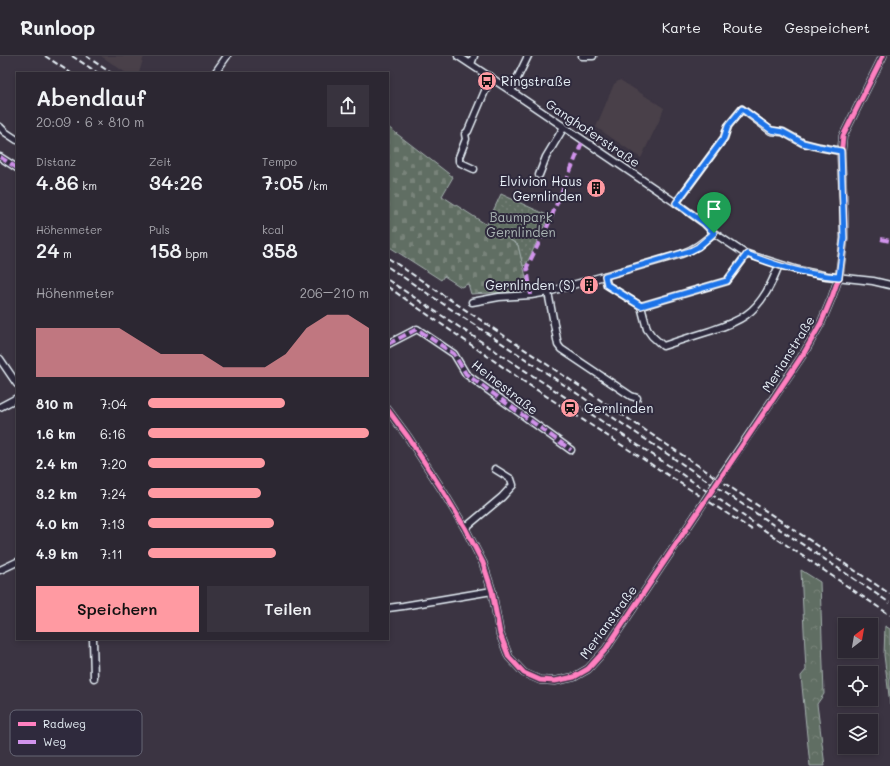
<!DOCTYPE html>
<html lang="de">
<meta charset="utf-8">
<style>
body{margin:0;font-family:Mali,sans-serif;background:#38333e;color:#f1f3f6;height:100vh;display:flex;flex-direction:column;font-size:15px;white-space:nowrap}
*{box-sizing:border-box;margin:0}
p{font-size:13px;color:#a6a5ac}
.icon{flex:none;width:22px;height:22px;fill:none;stroke:currentColor;stroke-width:2;stroke-linecap:round;stroke-linejoin:round}
.map{position:relative;flex:1;overflow:hidden}
.sheet{position:absolute;left:16px;top:16px;width:373px;height:568px;display:flex;flex-direction:column;background:#2c2732;border-radius:0px;box-shadow:0 2px 6px #0003,0 0 0 1px #48444d}
.sheet>*{flex:none}
.needle{width:26px;rotate:31deg}
.tools{position:absolute;left:838px;top:562px;display:grid;gap:8px}
.tools a{display:grid;place-items:center;width:40px;height:40px;border-radius:0px;background:#2c2732;box-shadow:0 2px 6px #0003,0 0 0 1px #48444d;font-size:20px}
.pin{position:absolute;display:grid;place-items:center;width:34px;height:34px;color:#fff;margin:-41px -17px;border-radius:50% 50% 50% 0;rotate:-45deg;box-shadow:0 0 4px #0007}
.pin .icon{rotate:45deg}
.round{display:grid;place-items:center;flex:none;width:42px;height:42px;border-radius:0px;background:#38333e}
.head{display:flex;align-items:center;justify-content:space-between;height:68px;padding:0 20px}
h1{font-size:22px;font-weight:600;line-height:30px}
.metrics{display:grid;grid-template-columns:repeat(3,1fr);gap:6px;height:68px;padding:4px 20px}
.metrics div{display:grid;align-content:center}
.metrics b{font-size:20px;font-weight:600}
.metrics small{font-size:11px;font-weight:400}
.metrics p{font-size:11px}
.chart{height:112px;padding:8px 20px}
.chart p{display:flex;justify-content:space-between}
.chart svg{width:100%;height:72px;margin-top:4px;fill:#ff9aa2;opacity:.7}
.primary-button{display:flex;gap:8px;margin-top:auto;padding:8px 20px}
.primary-button a{flex:1;height:46px;border-radius:0px;background:#ff9aa2;color:#111;font-size:16px;font-weight:600;line-height:46px;text-align:center}
.primary-button a+a{background:#38333e;color:#f1f3f6}
ul{padding:0 20px;list-style:none;font-size:13px}
li{display:grid;grid-template-columns:64px 48px 1fr;align-items:center;height:30px}
li i{height:10px;border-radius:5px;background:#ff9aa2}
header{display:flex;align-items:center;gap:24px;box-sizing:border-box;height:56px;padding:0 20px;background:#2c2732;border-bottom:1px solid #48444d}
header strong{font-size:19px}
nav{display:flex;gap:22px;margin-inline-start:auto;font-size:14px}
.map>svg:first-child{display:block}
.built{fill:#494049}
.forest{fill:url(#forest-crowns);stroke:#a4b0ae}
.cemetery{fill:url(#cemetery-stones);stroke:#a4b0ae}
.park{fill:url(#park-dots);stroke:#a4b0ae}
.lines{fill:none;stroke-linecap:round;stroke-linejoin:round}
.street-casing{stroke:#e8f1f8;stroke-width:9}
.street{stroke:#2f2a3d;stroke-width:6}
.rail{stroke:#e8f1f8;stroke-width:2;stroke-dasharray:6 3;stroke-linecap:butt}
.street-bridge-casing{stroke:#e8f1f8;stroke-width:9;stroke-linecap:butt}
.street-bridge{stroke:#2f2a3d;stroke-width:6}
.quiet{stroke:#d193ec;stroke-width:4;stroke-dasharray:8 4;stroke-linecap:butt}
.cycleway-casing{stroke:#2f2a3d;stroke-width:8}
.cycleway{stroke:#ff80c0;stroke-width:5}
.route-casing{stroke:#fff;stroke-width:8}
.route{stroke:#1a73e8;stroke-width:5}
.labels{text-anchor:middle;stroke-width:4;stroke-linejoin:round;paint-order:stroke}
.poi-label{font-size:13px;fill:#e8f1f8;stroke:#2f2a3d;text-anchor:start}
.street-label{font-size:13px;fill:#e8f1f8;stroke:#2f2a3d}
.park-label{font-size:13px;fill:#abb6b5;stroke:#2f2a3d}
.key{fill:#2f2a3d;stroke:#666675;stroke-width:1}
.key-label{font-size:11px;fill:#e8f1f8}
</style>
<header>
<strong>Runloop</strong>
<nav><a>Karte</a><a>Route</a><a>Gespeichert</a></nav>
</header>
<div class="map">
<svg width="890" height="710" viewBox="0 0 890 710">
<defs>
<pattern id="forest-crowns" width="20" height="18" patternUnits="userSpaceOnUse"><rect width="20" height="18" fill="#616e63"/><path d="M2 6a3 3 0 1 1 6 0M12 15a3 3 0 1 1 6 0" fill="none" stroke="#78837a"/></pattern>
<pattern id="cemetery-stones" width="16" height="16" patternUnits="userSpaceOnUse"><rect width="16" height="16" fill="#616e63"/><path d="M2 7V4a2 2 0 0 1 4 0v3zM10 15v-3a2 2 0 0 1 4 0v3z" fill="#78837a"/></pattern>
<pattern id="park-dots" width="8" height="8" patternUnits="userSpaceOnUse"><rect width="8" height="8" fill="#616e63"/><path d="M2 2h.1M6 6h.1" fill="none" stroke="#78837a" stroke-width="1.8" stroke-linecap="round"/></pattern>
</defs>
<rect width="100%" height="100%" fill="#3b3442"/>
<filter id="ink" filterUnits="userSpaceOnUse"><feTurbulence type="fractalNoise" baseFrequency=".025" numOctaves="2"/><feDisplacementMap in="SourceGraphic" scale="8" xChannelSelector="R" yChannelSelector="G"/><feConvolveMatrix kernelMatrix="1 2 1 2 8 2 1 2 1" color-interpolation-filters="sRGB"/></filter>
<g filter="url(#ink)">
<g class="built">
<path d="M101 0H144L139 17H126Z"/>
<path d="M620 24 664 52 659 65 641 102 596 71 614 28Z"/>
</g>
<g class="forest">
<path d="M801 514 820 526 824 638 817 648 825 710H810L801 620 806 614Z"/>
<path d="M885 570 890 573V648L884 599Z"/>
</g>
<path class="cemetery" d="M388 71 453 121 442 140 518 189 529 233 527 235 471 238 468 228 461 231 444 220 441 224 388 190Z"/>
<path class="park" d="M501 138 549 160 526 209 523 210 518 189 487 168Z"/>
<g class="lines">
<defs>
<g id="street">
<path d="M458 0 511 35 676 147 704 167 714 177 744 197 798 214 827 220 873 225 890 229"/>
<path d="M582 0H593"/>
<path d="M471 8 474 0"/>
<path d="M215 17 227 0"/>
<path d="M511 35 528 0"/>
<path d="M0 71 5 76 17 84"/>
<path d="M0 101 17 112"/>
<path d="M474 113 461 107 459 105V101L466 83 465 78 468 75 491 21"/>
<path d="M539 119 546 101 564 71"/>
<path d="M676 147 724 82 728 70 742 53 771 75 783 76 803 87 819 91 841 95"/>
<path d="M605 220 607 229 641 250 727 225 747 198"/>
<path d="M548 236 558 289 561 293 631 340 637 342"/>
<path d="M472 246 499 241 531 239 548 236 681 198C695 193 703 186 714 177"/>
<path d="M641 250 647 273 652 280 663 290C678 285 694 280 710 275 722 271 735 267 746 259 763 247 772 227 779 209"/>
<path d="M388 288 417 273 454 298 466 318 571 394"/>
<path d="M0 303 17 328"/>
<path d="M0 351 17 342"/>
<path d="M388 354 408 381 441 432 465 472 483 507 492 535 500 578 509 601 524 617 540 624 555 625 574 621 588 613 606 593 695 460"/>
<path d="M725 414 804 297 821 267 832 241 839 221 844 183V158L841 100 843 80 883 0"/>
<path d="M465 472 502 441 513 429 511 423 495 413"/>
<path d="M0 514 17 506"/>
<path d="M388 552 403 550 492 535"/>
<path d="M93 583 94 622"/>
</g>
</defs>
<use href="#street" class="street-casing"/>
<use href="#street" class="street"/>
<g class="rail">
<path d="M45 0 71 17"/>
<path d="M72 0 98 17"/>
<path d="M86 0 111 17"/>
<path d="M388 202 890 538"/>
<path d="M388 211 890 547"/>
<path d="M388 224 668 409 890 559"/>
<path d="M388 231 523 325 754 475"/>
</g>
<defs>
<path id="street-bridge" d="M695 460 725 414"/>
</defs>
<use href="#street-bridge" class="street-bridge-casing"/>
<use href="#street-bridge" class="street-bridge"/>
<g class="quiet">
<path d="M0 101 17 112"/>
<path d="M881 183 890 185"/>
<path d="M531 239 527 211 548 169 583 84"/>
<path d="M388 288 417 273 454 298 466 318 571 394"/>
</g>
<defs>
<path id="cycleway" d="M388 354 408 381 441 432 465 472 483 507 492 535 500 578 509 601 524 617 540 624 555 625 574 621 588 613 606 593 804 297 821 267 832 241 839 221 844 183V158L841 100 843 80 883 0"/>
</defs>
<use href="#cycleway" class="cycleway-casing"/>
<use href="#cycleway" class="cycleway"/>
</g>
</g>
<g class="lines" filter="url(#ink)">
<defs>
<path id="route" d="M742 53 771 74 783 76 803 87 819 91 835 94 841 95 844 182 839 221C809 219 774 209 747 198L727 225 641 250 607 229 605 220 690 195 698 191 714 177 704 167 676 147 724 82 728 70Z"/>
</defs>
<use href="#route" class="route-casing"/>
<use href="#route" class="route"/>
</g>
<defs>
<symbol id="bus-disc" viewBox="-11 -11 22 22"><circle r="9.5" fill="#ff9aa2" stroke="#2f2a3d"/><path d="M-5-6H5V4H4V6H2V4H-2V6H-4V4H-5ZM-3.5-4V0h7V-4ZM-3.5 1.2v1.5H-2V1.2ZM2 1.2v1.5H3.5V1.2Z" fill="#111"/></symbol>
<symbol id="building-disc" viewBox="-11 -11 22 22"><circle r="9.5" fill="#ff9aa2" stroke="#2f2a3d"/><path d="M-4-6H4V6H1V3H-1V6H-4ZM-2.5-4.3h1.7v1.8h-1.7ZM.8-4.3h1.7v1.8H.8ZM-2.5-1h1.7V.8h-1.7ZM.8-1h1.7V.8H.8Z" fill="#111"/></symbol>
<symbol id="station-disc" viewBox="-11 -11 22 22"><circle r="9.5" fill="#ff9aa2" stroke="#2f2a3d"/><path d="M-3-6H3Q5-6 5-4V2Q5 4 3 4L4.5 6H3L1.5 4h-3L-3 6H-4.5L-3 4Q-5 4-5 2V-4Q-5-6-3-6ZM-3.5-4v3h7v-3ZM-3.5 1v1.5H-2V1ZM2 1v1.5H3.5V1Z" fill="#111"/></symbol>
</defs>
<g fill-rule="evenodd">
<use href="#bus-disc" x="476" y="14" width="22" height="22"/>
<use href="#building-disc" x="585" y="121" width="22" height="22"/>
<use href="#building-disc" x="578" y="218" width="22" height="22"/>
<use href="#station-disc" x="559" y="341" width="22" height="22"/>
</g>
<g class="labels">
<g class="poi-label">
<text x="501" y="30">Ringstraße</text>
<text x="582" y="130" text-anchor="end">Elvivion Haus<tspan x="582" dy="15">Gernlinden</tspan></text>
<text x="575" y="234" text-anchor="end">Gernlinden (S)</text>
<text x="584" y="357">Gernlinden</text>
</g>
<g class="street-label">
<text transform="translate(593 77) rotate(34)" y="5">Ganghoferstraße</text>
<text transform="translate(788 298) rotate(-58)" y="5">Merianstraße</text>
<text transform="translate(505 331) rotate(38)" y="5">Heinestraße</text>
<text transform="translate(608 566) rotate(-54)" y="5">Merianstraße</text>
</g>
<g class="park-label">
<text x="521" y="166">Baumpark<tspan x="521" dy="15">Gernlinden</tspan></text>
</g>
</g>
<rect x="10" y="654" width="132" height="46" rx="6" class="key"/>
<rect x="18" y="666" width="18" height="4" fill="#ff80c0"/>
<rect x="18" y="684" width="18" height="4" fill="#d193ec"/>
<g class="key-label">
<text x="43" y="672">Radweg</text>
<text x="43" y="690">Weg</text>
</g>
</svg>
<div class="tools">
<a><svg class="needle" viewBox="-14 -14 28 28"><path d="M0-13l5 13h-10z" fill="#e53935"/><path d="M0 13l5-13h-10z" fill="#a6a5ac"/></svg></a>
<a><svg class="icon" aria-label="locate" viewBox="0 0 24 24"><circle cx="12" cy="12" r="6"/><path d="M12 2v4M12 18v4M2 12h4M18 12h4"/></svg></a>
<a><svg class="icon" aria-label="layers" viewBox="0 0 24 24"><path d="M12 4l9 5-9 5-9-5zM3 14l9 5 9-5"/></svg></a>
</div>
<div class="pin" style="left:714px;top:177px;background:#1e9e55"><svg class="icon" aria-label="arrive" viewBox="0 0 24 24"><path d="M6 21V4h12l-3 4 3 4H6"/></svg></div>
<section class="sheet">
<div class="head"><div><h1>Abendlauf</h1><p>20:09 · 6 × 810 m</p></div><a class="round"><svg class="icon" aria-label="share" viewBox="0 0 24 24"><path d="M12 15V3M7 8l5-5 5 5M5 13v7h14v-7"/></svg></a></div>
<div class="metrics">
<div><p>Distanz</p><b>4.86<small> km</small></b></div>
<div><p>Zeit</p><b>34:26</b></div>
<div><p>Tempo</p><b>7:05<small> /km</small></b></div>
</div>
<div class="metrics">
<div><p>Höhenmeter</p><b>24<small> m</small></b></div>
<div><p>Puls</p><b>158<small> bpm</small></b></div>
<div><p>kcal</p><b>358</b></div>
</div>
<div class="chart"><p><span>Höhenmeter</span>206–210 m</p>
<svg viewBox="0 0 160 44" preserveAspectRatio="none"><path d="M0 44V14L10 14L20 14L30 14L40 14L50 22L60 30L70 30L80 30L90 38L100 38L110 38L120 30L130 14L140 6L150 6L160 14V44z"/></svg>
</div>
<ul>
<li><b>810 m</b>7:04<i style="width:62%"></i></li>
<li><b>1.6 km</b>6:16<i style="width:100%"></i></li>
<li><b>2.4 km</b>7:20<i style="width:53%"></i></li>
<li><b>3.2 km</b>7:24<i style="width:51%"></i></li>
<li><b>4.0 km</b>7:13<i style="width:57%"></i></li>
<li><b>4.9 km</b>7:11<i style="width:58%"></i></li>
</ul>
<div class="primary-button"><a>Speichern</a><a>Teilen</a></div>
</section>
</div>
